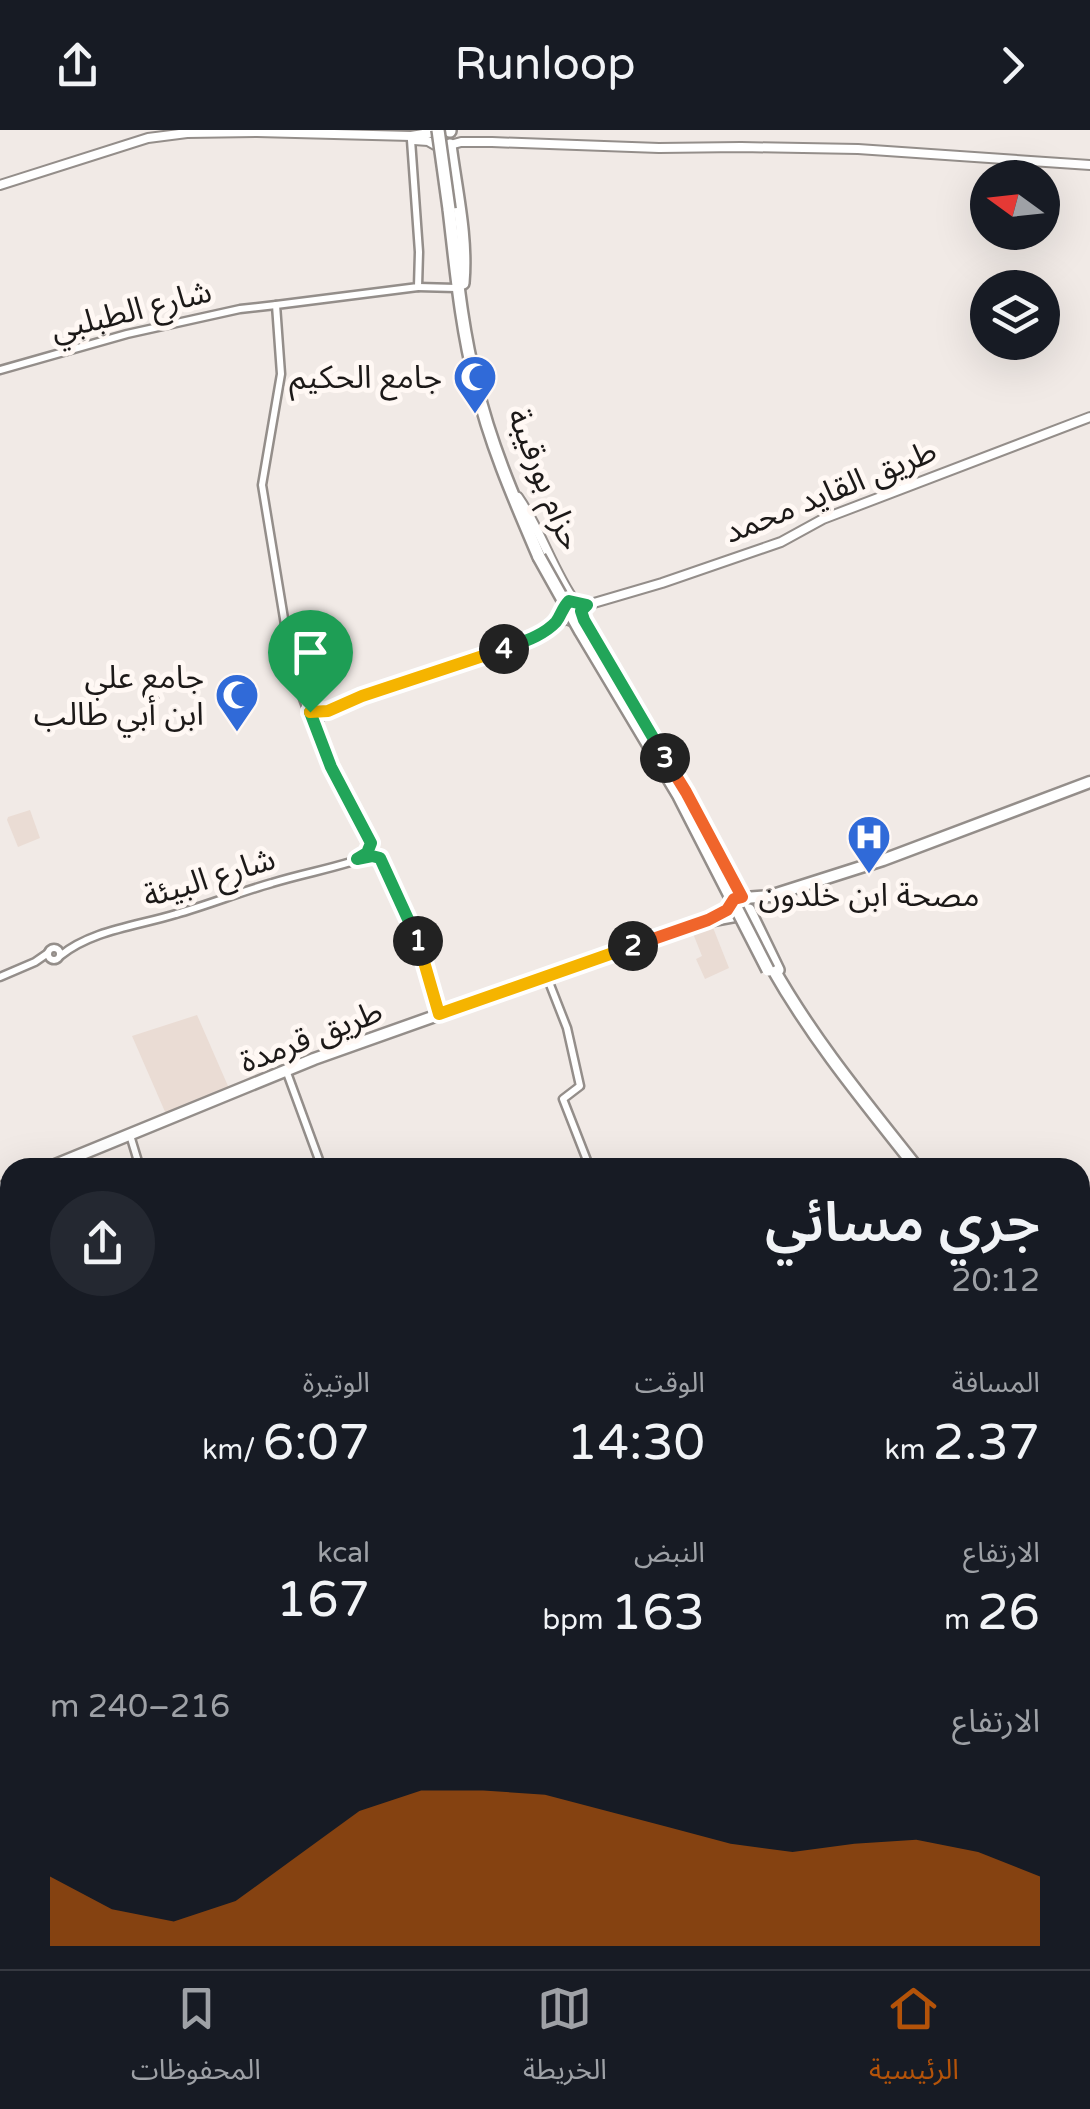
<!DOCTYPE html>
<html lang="ar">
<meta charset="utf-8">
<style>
body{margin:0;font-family:"Varela Round","Noto Sans Arabic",sans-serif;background:#242831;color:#f1f3f6;direction:rtl;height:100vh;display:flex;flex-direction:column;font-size:38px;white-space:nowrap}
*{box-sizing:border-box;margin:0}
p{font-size:32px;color:#9ea1a6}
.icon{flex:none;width:55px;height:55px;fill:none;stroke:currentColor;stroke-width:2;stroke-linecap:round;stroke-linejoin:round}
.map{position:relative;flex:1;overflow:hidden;direction:ltr}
.sheet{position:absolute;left:0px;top:1028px;width:1090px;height:812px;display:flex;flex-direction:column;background:#171b24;border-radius:30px 30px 0 0;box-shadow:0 10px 40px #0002;direction:rtl}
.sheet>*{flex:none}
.needle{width:65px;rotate:285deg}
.buttons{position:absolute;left:970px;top:30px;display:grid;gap:20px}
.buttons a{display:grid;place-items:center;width:90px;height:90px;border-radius:50%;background:#171b24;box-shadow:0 10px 40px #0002;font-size:50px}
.pin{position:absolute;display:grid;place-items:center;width:85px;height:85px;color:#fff;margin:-102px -42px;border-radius:50% 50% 50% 0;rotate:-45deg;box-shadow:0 0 10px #0007}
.pin .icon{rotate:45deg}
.km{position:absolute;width:50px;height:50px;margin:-25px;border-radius:50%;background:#222;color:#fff;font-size:28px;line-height:50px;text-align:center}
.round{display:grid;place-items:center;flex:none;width:105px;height:105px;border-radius:52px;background:#242831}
.head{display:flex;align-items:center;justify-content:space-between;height:170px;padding:0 50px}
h1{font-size:55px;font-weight:600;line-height:75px}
.stats{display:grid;grid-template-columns:repeat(3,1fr);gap:15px;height:170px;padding:10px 50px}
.stats div{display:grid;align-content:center}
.stats b{font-size:50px;font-weight:600}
.stats small{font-size:28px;font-weight:400}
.stats p{font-size:28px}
.chart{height:280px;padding:20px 50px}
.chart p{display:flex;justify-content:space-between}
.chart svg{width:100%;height:180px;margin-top:10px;fill:#b45309;opacity:.7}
header{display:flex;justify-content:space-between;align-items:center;height:130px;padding:0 50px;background:#171b24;font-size:45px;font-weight:600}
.tab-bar{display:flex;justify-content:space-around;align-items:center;height:140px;border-top:2px solid #363941;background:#171b24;font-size:28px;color:#9ea1a6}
.tab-bar a{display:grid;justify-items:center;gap:5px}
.tab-bar .current{color:#b45309}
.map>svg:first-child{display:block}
.built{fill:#eadcd4}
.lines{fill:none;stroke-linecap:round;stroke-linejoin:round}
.tertiary-casing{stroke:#948e8a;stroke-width:11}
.secondary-casing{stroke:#948e8a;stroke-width:12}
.primary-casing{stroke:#948e8a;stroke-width:15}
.trunk-casing{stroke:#948e8a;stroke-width:16}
.tertiary{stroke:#fff;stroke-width:6}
.secondary{stroke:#fff;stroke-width:8}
.primary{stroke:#fff;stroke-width:10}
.trunk{stroke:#fff;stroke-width:11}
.trunk-bridge-casing{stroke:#948e8a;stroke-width:16;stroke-linecap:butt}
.trunk-bridge{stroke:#fff;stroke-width:11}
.split-1-casing{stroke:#fff;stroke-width:20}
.split-2-casing{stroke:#fff;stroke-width:20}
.split-3-casing{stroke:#fff;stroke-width:20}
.split-4-casing{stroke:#fff;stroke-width:20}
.split-5-casing{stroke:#fff;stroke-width:20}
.split-1{stroke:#22a559;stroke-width:12}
.split-2{stroke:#f5b400;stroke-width:12}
.split-3{stroke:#f0652b;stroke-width:12}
.split-4{stroke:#22a559;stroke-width:12}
.split-5{stroke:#f5b400;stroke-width:12}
.labels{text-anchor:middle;stroke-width:10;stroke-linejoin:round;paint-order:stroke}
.street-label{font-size:32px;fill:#1c1918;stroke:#fff8f4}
.poi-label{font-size:32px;fill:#1c1918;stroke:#fff8f4;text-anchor:end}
</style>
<header><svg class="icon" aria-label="forward" viewBox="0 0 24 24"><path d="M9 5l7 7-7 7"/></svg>Runloop<svg class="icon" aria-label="share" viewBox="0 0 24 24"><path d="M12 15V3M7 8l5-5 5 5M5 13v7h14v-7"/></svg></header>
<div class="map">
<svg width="1090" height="1839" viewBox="0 0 1090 1839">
<rect width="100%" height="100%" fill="#f1eae6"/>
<g class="built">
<path d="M30 680 40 708 18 717 7 690 8 687Z"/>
<path d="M712 795 729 838 705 849 696 829 702 826 692 801Z"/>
<path d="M197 885 228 956 226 960 166 984 132 906Z"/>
</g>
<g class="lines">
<defs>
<g id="tertiary">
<path d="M411 10 419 122 418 157 276 175 281 244 262 355 290 525C314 625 375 710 415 803 426 829 430 858 439 884"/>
<path d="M418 157 456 158"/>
<path d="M0 240 127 204 240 179 276 175"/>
<path d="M554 494 562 481"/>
<path d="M314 594 328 581 362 566 494 523 568 489"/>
<circle cx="54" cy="824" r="6"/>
<path d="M60 826C92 800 137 796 176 784 208 775 240 762 272 753 307 742 343 737 377 723"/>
<path d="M0 847 35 832 48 823"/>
<path d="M547 847 567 898 580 956 563 969 590 1038"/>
<path d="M286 940 322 1038"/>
<path d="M130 1005 140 1038"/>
<path d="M0 1550 10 1562"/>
<path d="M458 1830 463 1839"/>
</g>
<g id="secondary">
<path d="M414 10 428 11 435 15"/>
<path d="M450 15 461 12H492L659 18 741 17 858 19 1090 35"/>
<path d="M0 55 148 8 187 3 257 2 411 6 435 2"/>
<path d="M518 367C541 400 552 439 575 472"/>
<circle cx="572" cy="481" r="10"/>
<path d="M579 474 587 475 662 453 781 412 823 389 1090 287"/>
<path d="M581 482 660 621 686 662 742 767"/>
<path d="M1080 1084 1090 1079"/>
<path d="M1080 1563 1090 1555"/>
<path d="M0 1647 10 1641"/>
<path d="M575 1839 596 1830"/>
</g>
<g id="primary">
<path d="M744 768 770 766 883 730 1090 652"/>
<path d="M48 1038 314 929 697 793 735 786"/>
<path d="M0 1058 10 1054"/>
</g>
<g id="trunk">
<path d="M449 0 450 1"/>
<path d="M450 15C456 61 467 107 463 153"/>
<path d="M449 79C456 138 461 197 476 254 490 314 515 371 539 427"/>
<path d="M749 780 778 840"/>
<path d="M772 837C814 911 864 971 917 1038"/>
<path d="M1080 1245 1090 1257"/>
</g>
</defs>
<use href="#tertiary" class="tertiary-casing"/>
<use href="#secondary" class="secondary-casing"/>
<use href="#primary" class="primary-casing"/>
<use href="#trunk" class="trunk-casing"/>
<use href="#tertiary" class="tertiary"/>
<use href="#secondary" class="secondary"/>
<use href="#primary" class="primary"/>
<use href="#trunk" class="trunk"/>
<defs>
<g id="trunk-bridge">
<path d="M438 0 449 79"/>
<path d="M539 427 581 502 679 666 768 840"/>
</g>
</defs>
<use href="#trunk-bridge" class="trunk-bridge-casing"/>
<use href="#trunk-bridge" class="trunk-bridge"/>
</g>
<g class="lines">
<defs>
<path id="split-1" d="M310 582 331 637 371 713 367 723 357 729 372 726 380 728 418 811"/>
<path id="split-2" d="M418 811 439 884 633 816"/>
<path id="split-3" d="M633 816 708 790 727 780 734 769 742 767 686 662 665 628"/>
<path id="split-4" d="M504 519C522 512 543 506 556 492 562 484 562 478 569 471L587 475 581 481 584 490 665 628"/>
<path id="split-5" d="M310 582 328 581 362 566 504 519"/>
</defs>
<use href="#split-1" class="split-1-casing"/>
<use href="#split-2" class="split-2-casing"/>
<use href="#split-3" class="split-3-casing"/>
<use href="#split-4" class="split-4-casing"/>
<use href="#split-5" class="split-5-casing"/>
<use href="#split-1" class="split-1"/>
<use href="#split-2" class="split-2"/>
<use href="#split-3" class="split-3"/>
<use href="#split-4" class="split-4"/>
<use href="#split-5" class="split-5"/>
</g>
<defs>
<symbol id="mosque-pin" viewBox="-11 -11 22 30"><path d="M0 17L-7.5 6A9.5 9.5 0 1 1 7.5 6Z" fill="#306ad8" stroke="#fff8f4"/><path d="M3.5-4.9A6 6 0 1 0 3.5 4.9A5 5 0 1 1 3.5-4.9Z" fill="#fff"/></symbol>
<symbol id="hospital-pin" viewBox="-11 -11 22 30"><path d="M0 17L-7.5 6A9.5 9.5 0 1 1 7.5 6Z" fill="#306ad8" stroke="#fff8f4"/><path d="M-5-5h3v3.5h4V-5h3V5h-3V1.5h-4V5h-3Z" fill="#fff"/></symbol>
</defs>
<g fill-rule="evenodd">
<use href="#mosque-pin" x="450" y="222" width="50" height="68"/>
<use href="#mosque-pin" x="212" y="540" width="50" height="68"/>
<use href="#hospital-pin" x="844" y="682" width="50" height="68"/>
</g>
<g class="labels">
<g class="street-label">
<text transform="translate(131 180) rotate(-14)" y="11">شارع الطبلبي</text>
<text transform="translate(545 349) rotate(68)" y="11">حزام بورقيبة</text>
<text transform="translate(830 361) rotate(-22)" y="11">طريق القايد محمد</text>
<text transform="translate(209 747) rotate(-17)" y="11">شارع البيئة</text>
<text transform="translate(311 906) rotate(-21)" y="11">طريق قرمدة</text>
</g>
<g class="poi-label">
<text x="442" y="258">جامع الحكيم</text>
<text x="204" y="558">جامع علي<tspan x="204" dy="37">ابن أبي طالب</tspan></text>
<text x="869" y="776" text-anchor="middle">مصحة ابن خلدون</text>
</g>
</g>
</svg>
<div class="buttons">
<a><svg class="needle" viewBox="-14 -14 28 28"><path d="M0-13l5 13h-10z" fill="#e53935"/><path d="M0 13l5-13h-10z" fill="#9ea1a6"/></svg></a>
<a><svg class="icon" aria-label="layers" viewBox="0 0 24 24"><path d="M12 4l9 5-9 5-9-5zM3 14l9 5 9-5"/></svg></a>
</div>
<div class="pin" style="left:310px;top:582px;background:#1e9e55"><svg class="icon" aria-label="arrive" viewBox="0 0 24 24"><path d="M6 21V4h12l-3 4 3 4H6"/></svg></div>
<b class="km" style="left:418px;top:811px">1</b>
<b class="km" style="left:633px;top:816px">2</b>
<b class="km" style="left:665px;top:628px">3</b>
<b class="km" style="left:504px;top:519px">4</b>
<section class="sheet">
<div class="head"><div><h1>جري مسائي</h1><p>20:12</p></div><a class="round"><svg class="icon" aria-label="share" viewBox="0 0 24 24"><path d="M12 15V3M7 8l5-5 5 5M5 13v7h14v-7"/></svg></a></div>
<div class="stats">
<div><p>المسافة</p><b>2.37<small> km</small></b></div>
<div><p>الوقت</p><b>14:30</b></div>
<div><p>الوتيرة</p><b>6:07<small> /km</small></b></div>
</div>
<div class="stats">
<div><p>الارتفاع</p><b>26<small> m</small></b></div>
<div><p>النبض</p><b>163<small> bpm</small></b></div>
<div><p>kcal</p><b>167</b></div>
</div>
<div class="chart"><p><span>الارتفاع</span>216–240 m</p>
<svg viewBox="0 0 160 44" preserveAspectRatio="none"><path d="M0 44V27L10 35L20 38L30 33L40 22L50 11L60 6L70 6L80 7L90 11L100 15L110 19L120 21L130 19L140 18L150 21L160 27V44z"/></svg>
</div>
</section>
</div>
<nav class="tab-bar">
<a class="current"><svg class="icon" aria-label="home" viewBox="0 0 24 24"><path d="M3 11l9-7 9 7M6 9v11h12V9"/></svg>الرئيسية</a>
<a><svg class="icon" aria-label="map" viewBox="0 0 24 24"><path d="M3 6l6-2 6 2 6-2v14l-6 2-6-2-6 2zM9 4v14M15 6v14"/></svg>الخريطة</a>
<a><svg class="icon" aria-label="saved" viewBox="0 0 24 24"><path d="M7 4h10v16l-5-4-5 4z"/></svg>المحفوظات</a>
</nav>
